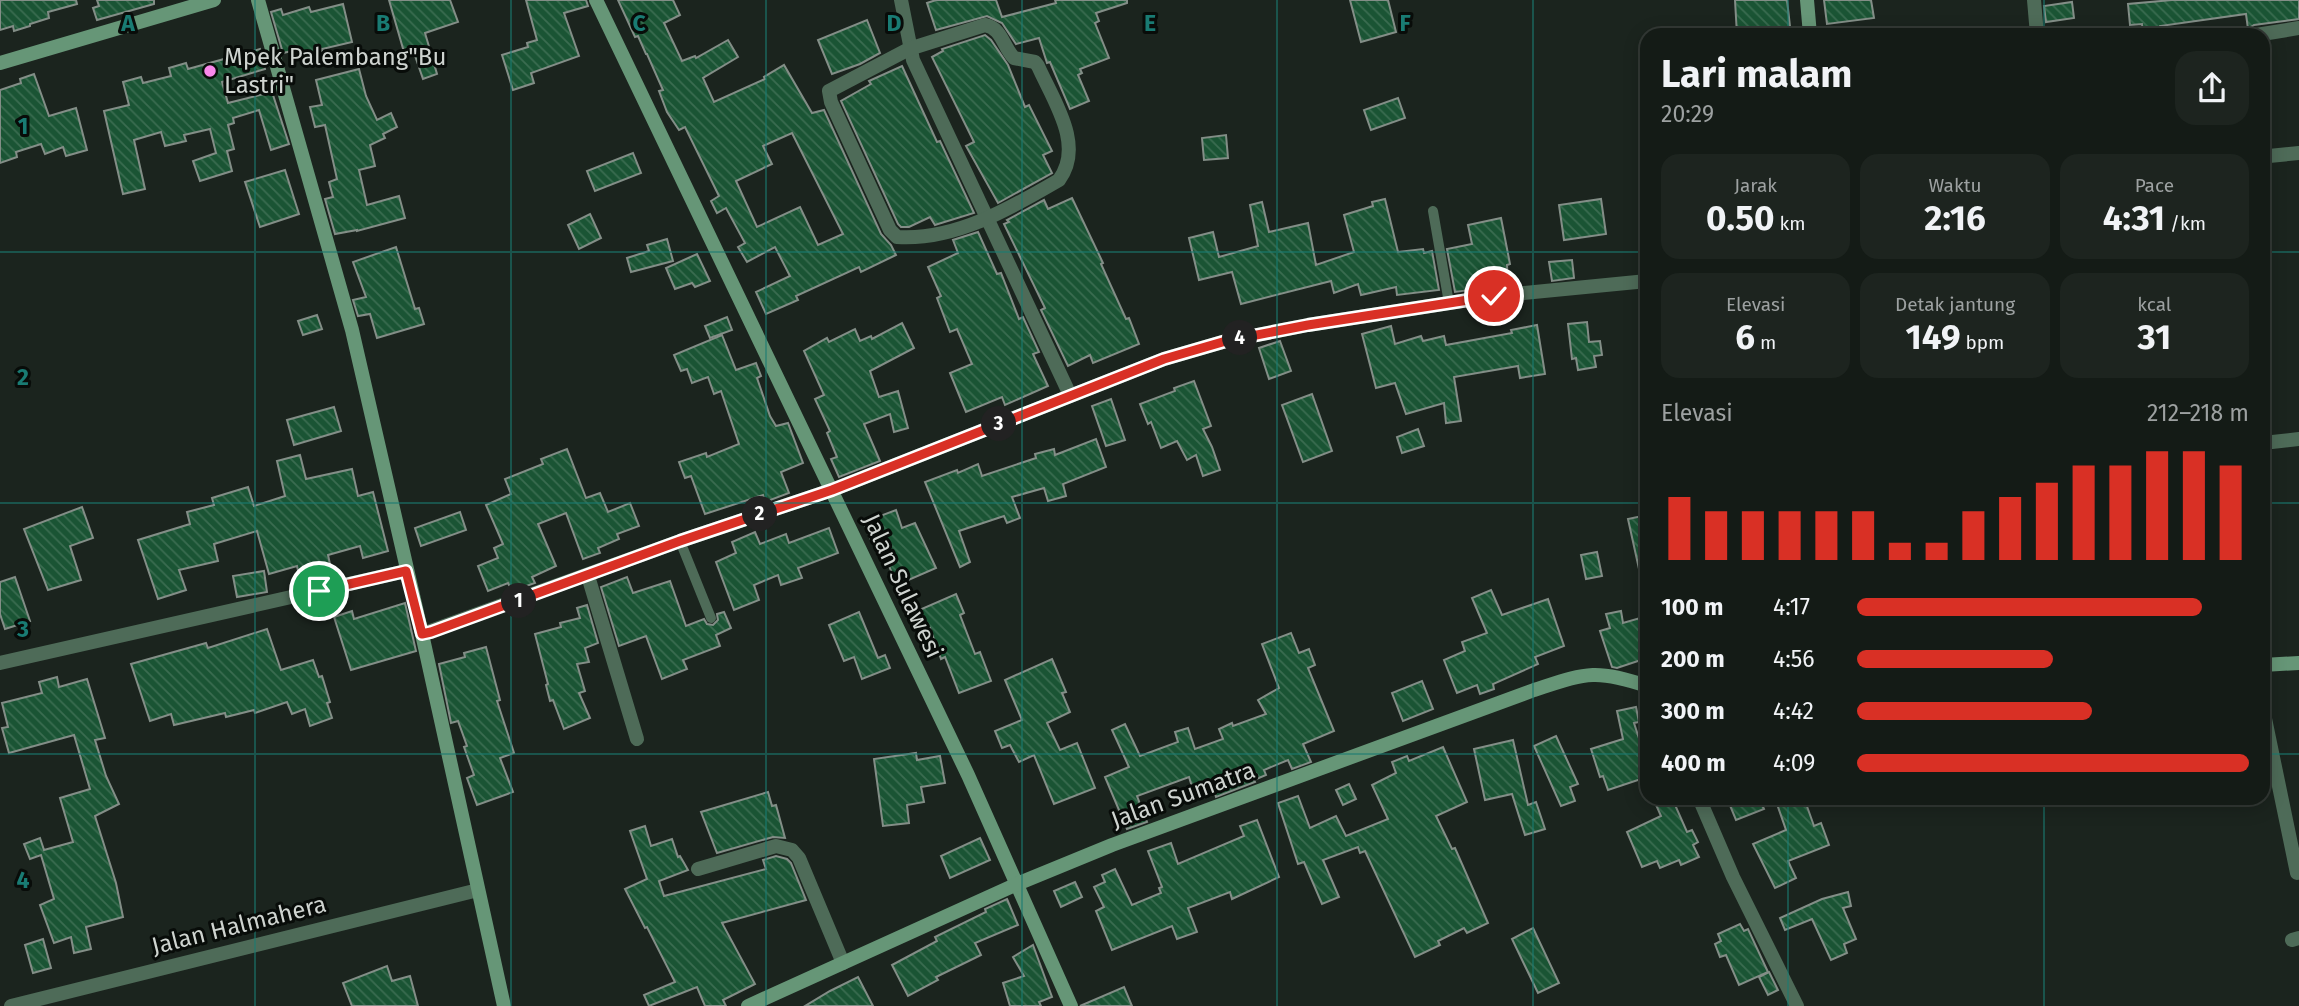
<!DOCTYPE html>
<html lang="id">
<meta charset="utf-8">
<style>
body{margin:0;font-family:"Fira Sans",sans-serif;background:#1d241f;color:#f1f3f6;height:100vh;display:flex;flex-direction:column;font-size:26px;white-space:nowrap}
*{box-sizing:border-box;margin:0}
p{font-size:23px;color:#9da1a1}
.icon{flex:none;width:38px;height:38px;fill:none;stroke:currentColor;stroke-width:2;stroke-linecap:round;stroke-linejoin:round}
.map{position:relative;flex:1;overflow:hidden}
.drawer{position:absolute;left:1640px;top:28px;width:630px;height:777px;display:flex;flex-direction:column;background:#141b16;border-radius:21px;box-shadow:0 4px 18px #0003,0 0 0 2px #333935}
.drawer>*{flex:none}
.pin{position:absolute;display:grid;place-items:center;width:60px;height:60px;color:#fff;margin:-30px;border:4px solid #fff;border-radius:50%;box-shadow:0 2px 7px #0007}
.km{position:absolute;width:35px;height:35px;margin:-18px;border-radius:50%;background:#222;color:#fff;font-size:19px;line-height:35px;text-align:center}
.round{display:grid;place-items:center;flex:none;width:74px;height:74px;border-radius:21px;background:#1d241f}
.head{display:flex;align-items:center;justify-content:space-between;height:119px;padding:0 21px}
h1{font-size:38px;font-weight:700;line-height:52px}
.stats{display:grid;grid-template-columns:repeat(3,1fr);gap:10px;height:119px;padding:7px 21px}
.stats div{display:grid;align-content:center;border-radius:18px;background:#1d241f;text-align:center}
.stats b{font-size:35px;font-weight:700}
.stats small{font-size:19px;font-weight:400}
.stats p{font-size:19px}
.chart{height:196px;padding:14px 21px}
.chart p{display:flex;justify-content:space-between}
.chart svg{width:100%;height:126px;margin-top:7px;stroke:#d93025;stroke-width:6}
ul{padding:0 21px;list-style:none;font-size:23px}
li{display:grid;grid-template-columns:112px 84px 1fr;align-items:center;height:52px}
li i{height:18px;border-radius:9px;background:#d93025}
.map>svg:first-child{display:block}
.building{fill:url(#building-back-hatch);stroke:#838e87;stroke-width:2;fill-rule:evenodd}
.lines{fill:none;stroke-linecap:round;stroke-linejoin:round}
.lane{stroke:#4e6b58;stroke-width:10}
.street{stroke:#4e6b58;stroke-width:14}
.secondary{stroke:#669677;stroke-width:14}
.route-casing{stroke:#fff;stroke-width:14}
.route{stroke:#d93025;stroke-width:9}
.grid{fill:none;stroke:#197b73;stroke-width:2;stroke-opacity:0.55}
.poi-dot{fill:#f888ea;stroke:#080c09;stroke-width:2.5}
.labels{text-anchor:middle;stroke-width:6;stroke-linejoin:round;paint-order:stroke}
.poi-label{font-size:24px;fill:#cfd4d0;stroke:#080c09;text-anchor:start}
.street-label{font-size:24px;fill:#cfd4d0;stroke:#080c09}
.grid-label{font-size:23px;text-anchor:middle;font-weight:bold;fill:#197b73;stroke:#080c09;stroke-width:6;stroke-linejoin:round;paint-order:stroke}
</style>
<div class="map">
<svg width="2299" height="1006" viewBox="0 0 2299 1006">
<defs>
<pattern id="building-back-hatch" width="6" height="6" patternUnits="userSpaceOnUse" patternTransform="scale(1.75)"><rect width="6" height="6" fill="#1a5434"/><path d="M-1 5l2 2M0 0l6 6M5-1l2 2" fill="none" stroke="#3a6c50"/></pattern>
</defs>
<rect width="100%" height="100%" fill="#1b241e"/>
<g class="building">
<path d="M0 0H76L77 4 48 12 49 18 30 24V26L14 31 13 26 0 30Z"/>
<path d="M97 0H154V4L97 20 93 8 99 6Z"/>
<path d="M389 0H450L458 22 425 33 437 74 423 79 413 50 404 52Z"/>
<path d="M526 0H586L588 6 564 13 579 56 531 73 534 83 513 90 502 55 528 47 527 43 537 40Z"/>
<path d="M618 0H673L680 15 664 23 682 61 695 56 696 58 728 40 738 57 703 78 714 102 765 79 764 77 784 65 812 113 824 110 881 234 891 245 896 255 861 272 859 267 796 296 798 300 766 314 756 292 790 276 775 247 747 262 738 247 745 243 726 208 717 213 711 201 719 196 685 127 679 130 667 112 659 91 663 90 647 54H646L638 36 635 37ZM792 133 843 234 818 245 800 207 757 227 736 181 772 164 763 146Z"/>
<path d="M936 0H996L1002 17 1056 3 1055 0H1127V3L1096 13 1099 21 1095 23 1109 58 1080 69 1082 73 1078 75 1089 101 1070 109 1050 62 1047 63 1039 38 1016 44 1002 23 987 16 936 30 927 3Z"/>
<path d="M1350 0H1388L1396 32 1361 42Z"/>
<path d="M1735 0H1787L1791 35H1737Z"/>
<path d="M1824 0H1871L1874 18 1827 24Z"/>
<path d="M2172 0H2299V19L2254 25 2248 29 2246 14 2160 26 2161 35H2143L2142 24 2130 25 2128 4Z"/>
<path d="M2072 2 2074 18 2046 22 2044 6Z"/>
<path d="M343 4 352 42 322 49V51L298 59 296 50 283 53 271 12 281 9 283 15 309 7 311 12Z"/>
<path d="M867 20 880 53 860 64 832 74 818 40Z"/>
<path d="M985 35 991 40 1008 65 1025 107 1029 105 1052 151 1043 155 1052 173 998 203 966 146 974 142 932 57 943 51 942 49Z"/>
<path d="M260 49 265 69 222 82 228 103 272 92 289 144 271 150 259 110 233 118 234 123 228 125 234 149 227 151 232 171 200 181 193 161 216 153 210 129 184 135 186 141 165 146 161 132 134 140 145 189 123 194 104 111 129 105 123 82 141 77 143 83 171 76 169 68 186 63 188 69Z"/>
<path d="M902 66 937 142 940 141 974 213 938 224 935 225 930 217 909 227H901L898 224 841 101 871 84 869 81Z"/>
<path d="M359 69 366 96 377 120 391 113 397 127 383 134 385 138 370 145 375 166 359 170 367 205 399 196 405 218 357 231V230L335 234 325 199 333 197 329 182 337 179 325 125 315 127 310 107 322 105 316 80Z"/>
<path d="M34 74 49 116 76 108 87 150 66 156 63 147 45 154 41 144 16 152 17 157 0 163V90L21 83 20 79Z"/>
<path d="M1398 98 1405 118 1371 130 1364 110Z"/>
<path d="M1226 135 1228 158 1204 160 1202 138Z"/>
<path d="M633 153 641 173 595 191 587 171Z"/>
<path d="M285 170 299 214 260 227 245 182Z"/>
<path d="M1072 198 1103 263 1101 264 1126 319 1129 318 1139 344 1093 363 1090 355 1068 366 1041 310 1045 308 1004 224 1009 222 1007 220 1044 200 1048 209Z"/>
<path d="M1385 199 1398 252 1423 249 1424 253 1432 251 1439 290 1397 295 1396 287 1361 295 1358 284 1334 293 1331 281 1241 304 1232 272 1199 280 1189 238 1213 232 1219 257 1258 246 1250 205 1262 202 1269 232 1308 223 1316 265 1354 252 1344 215 1373 206 1372 202Z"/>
<path d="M1601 199 1606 234 1564 240 1559 205Z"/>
<path d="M590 214 601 238 579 249 568 225Z"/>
<path d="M1501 218 1510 264 1507 265 1508 285 1455 292 1447 249 1472 244 1468 225Z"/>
<path d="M978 232 997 274 1001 273 1019 319 1023 317 1039 352 1033 354 1048 386 1005 405 1002 397 966 412 950 373 972 364 957 329 950 332 937 298 941 296 928 267 958 253 953 240Z"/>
<path d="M667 239 673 261 631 272 627 258 649 251 647 245Z"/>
<path d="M396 247 415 309 419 308 424 324 377 338 370 314 358 316 353 300 366 297 353 262Z"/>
<path d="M697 254 710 281 695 287 692 283 675 289 666 268Z"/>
<path d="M1572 260 1574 278 1552 281 1549 262Z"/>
<path d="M317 315 322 329 303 335 298 321Z"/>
<path d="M727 317 732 330 710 338 705 326Z"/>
<path d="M1587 322 1589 342 1600 341 1602 355 1594 356 1596 367 1578 370 1576 358 1572 359 1568 324Z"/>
<path d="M902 323 914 348 870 371 879 397 898 391 908 428 894 432 890 414 864 424 880 461 839 477 831 459 837 457 827 433 830 431 815 399 824 395 804 351 827 338 829 342 855 329 860 341 871 336 872 339Z"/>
<path d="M1537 325 1545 374 1520 378 1518 366 1454 377 1461 421 1446 423 1444 403 1406 414 1395 383 1376 388 1362 334 1391 326 1395 344 1421 336 1423 341 1444 336 1446 345 1512 333 1511 330Z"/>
<path d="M722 335 736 370 756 363 761 376 757 378 770 416 776 426 788 423 803 463 781 472 789 493 765 502 763 495 705 514 691 476 685 478 679 462 706 453 707 457 739 444 721 391 714 394 708 377 692 383 687 369 681 371 674 355Z"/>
<path d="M1280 341 1291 371 1269 379 1259 348Z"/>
<path d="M1194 381 1211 426 1203 429 1212 447 1220 470 1203 476 1196 455 1187 460 1177 441 1161 448 1151 422 1148 424 1140 404 1175 391 1174 388Z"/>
<path d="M1312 394 1332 451 1303 462 1282 405Z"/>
<path d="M1111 399 1125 440 1106 446 1092 406Z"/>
<path d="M334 407 341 431 294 445 287 420Z"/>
<path d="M1418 429 1424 446 1402 453 1397 437Z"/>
<path d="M1096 439 1106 467 1063 484 1066 496 1048 501 1044 488 1012 497 1020 518 1007 523 1004 516 959 531 970 562 960 567 925 482 957 470 958 473 978 464 982 476 1036 458 1035 454 1054 449 1055 455Z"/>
<path d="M567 449 586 498 600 493 608 512 630 503 639 526 617 534 619 539 598 548 600 553 583 559 566 513 538 524 556 566 532 577 535 583 512 591 508 583 488 591 478 566 498 558 494 548 503 544 486 505 511 494 505 479 543 464 541 459Z"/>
<path d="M300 455 306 479 352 469 358 496 373 492 388 551 363 558 360 546 328 555 333 578 301 584 297 566 269 574 257 531 214 544 218 561 179 570 186 590 158 599 138 540 190 524 187 512 214 505 212 498 248 487 254 506 285 496 277 461Z"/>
<path d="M82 507 93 538 70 546 81 580 48 590 24 529Z"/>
<path d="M896 510 902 528 915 523 936 568 897 585 876 535 870 538 864 522Z"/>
<path d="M460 512 466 530 421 546 415 528Z"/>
<path d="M1647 515V577L1641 578 1628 519Z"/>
<path d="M829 528 838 553 798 568 802 578 781 585 778 575 754 585 759 600 734 610 716 562 736 553 732 542 755 532 760 544 786 534 789 543Z"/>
<path d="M1597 552 1602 576 1586 579 1581 555Z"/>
<path d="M264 571 267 592 237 597 233 576Z"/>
<path d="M15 577 30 621 5 629 0 614V582Z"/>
<path d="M627 577 633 593 670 581 686 626 704 619 707 624 713 625 718 620 717 614 724 612 731 628 716 635 720 646 683 660 687 669 662 679 646 636 619 646 601 587Z"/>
<path d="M1491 590 1502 615 1548 599 1564 646 1535 657 1538 664 1493 684 1494 689 1480 694 1477 685 1457 693 1444 660 1465 651 1462 642 1487 633 1472 598Z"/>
<path d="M956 594 964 613 960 615 975 654 980 652 991 681 959 693 945 657 941 659 930 628 925 630 917 611Z"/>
<path d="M405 603 416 651 351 670 334 617 352 611 354 619Z"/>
<path d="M587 605 598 643 585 648 589 662 577 664 585 691 579 693 590 718 564 729 553 700 550 701 546 685 548 684 535 634 561 627 560 623 580 618 577 608Z"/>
<path d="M1621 611 1623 623 1647 616V658L1617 668 1612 667 1600 631 1610 628 1606 614Z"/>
<path d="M859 612 878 658 885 655 890 668 862 679 854 657 844 661 829 625Z"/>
<path d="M267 629 281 670 313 660 319 677 322 676 330 702 327 703 332 718 310 726 305 709 292 714 287 702 255 713 254 710 226 717 225 713 174 725 171 714 150 721 131 664 206 643 208 648Z"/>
<path d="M1291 633 1299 653 1309 649 1315 665 1308 668 1334 731 1303 744 1311 762 1292 769 1288 760 1264 770 1266 775 1254 780 1255 782 1216 797 1213 787 1194 793 1189 777 1137 796 1147 822 1127 829 1105 777 1129 767 1112 730 1125 724 1140 756 1178 742 1175 732 1188 728 1195 749 1223 739 1219 729 1232 723 1233 726 1266 714 1258 700 1279 688 1262 644Z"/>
<path d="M486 647 500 700 497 701 514 753 500 758 513 792 477 805 467 778 474 775 464 747 467 746 458 721 451 723 439 664 465 657 464 653Z"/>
<path d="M1052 659 1066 692 1062 693 1070 712 1047 723 1060 750 1077 743 1095 788 1054 804 1034 755 1019 762 1010 745 1002 748 995 731 1022 720 1005 680Z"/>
<path d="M57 677 59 687 87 679 105 738 95 740 106 776 119 804 95 816 116 883 123 917 86 927 91 949 74 953 71 937 54 943 40 905 54 899 41 855 30 859 24 844 40 838 44 850 73 842 60 798 90 789 74 735 9 753 2 728 8 727 2 703 42 693 39 682Z"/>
<path d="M1422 681 1433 709 1403 721 1392 693Z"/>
<path d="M1636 707 1639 722 1634 723 1647 763V777L1608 790 1603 776 1600 777 1591 749 1623 739 1617 711Z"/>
<path d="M1556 736 1578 784 1570 787 1575 801 1561 806 1534 746Z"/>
<path d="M1513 740 1528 805 1536 802 1545 829 1525 835 1512 794 1485 800 1474 749Z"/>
<path d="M1443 747 1467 802 1436 816 1452 849 1455 848 1488 923 1467 933 1464 928 1438 941 1440 945 1415 957 1365 851 1360 853 1358 847 1323 860 1339 897 1322 904 1304 862 1298 864 1278 803 1298 796 1310 828 1336 816 1346 836 1388 819 1372 785 1396 773 1392 762 1407 756 1409 761Z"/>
<path d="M916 753 917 760 940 756 945 783 921 787 924 802 907 805 909 823 883 826 874 759Z"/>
<path d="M1349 784 1356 799 1343 805 1336 790Z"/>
<path d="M768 792 772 806 776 805 785 838 773 837 717 853 701 812Z"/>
<path d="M1653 798H1672L1687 832 1692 830 1698 842 1693 845 1699 857 1681 865 1679 860 1660 868 1657 861 1642 867 1627 832 1661 816Z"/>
<path d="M1741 798H1759L1764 809 1736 820 1729 803Z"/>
<path d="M1792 798H1804L1814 826 1821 823 1829 845 1788 861 1796 878 1775 888 1753 844 1786 830 1777 804Z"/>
<path d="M1257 820 1279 877 1232 899 1230 892 1188 908 1197 932 1177 939 1172 926 1112 950 1096 911 1104 907 1094 887 1105 882 1102 875 1115 869 1132 905 1161 893 1159 888 1162 887 1148 851 1171 843 1178 864 1244 836 1240 826Z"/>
<path d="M645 826 651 846 672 839 678 857 680 856 688 870 659 881 664 896 766 869 763 860 776 856 787 859 791 863 806 900 722 923 755 984 723 1000 726 1006H705L697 987 649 1006 644 995 675 982 647 927 645 928 625 889 647 879 630 831Z"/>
<path d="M980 838 990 860 950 878 941 856Z"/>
<path d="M1075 882 1082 897 1061 907 1054 891Z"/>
<path d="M1848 892 1851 906 1843 908 1856 939 1844 944 1847 953 1831 960 1812 919 1785 930 1780 918 1822 899Z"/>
<path d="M1007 899 1018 925 975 943 981 955 936 977 938 980 908 996 892 965 937 941 935 937 986 912 985 909Z"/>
<path d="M1740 924 1744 931 1748 929 1768 972 1739 985 1726 955 1720 957 1715 944 1721 941 1718 934Z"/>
<path d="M1533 928 1559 983 1538 993 1512 939Z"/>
<path d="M43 939 51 968 33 973 25 945Z"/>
<path d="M1033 945 1052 997 1039 1002 1041 1006H1010L1003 983 1024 976 1013 957Z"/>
<path d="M387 966 392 981 410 976 418 1006H352L343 983Z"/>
<path d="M1769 972 1778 990 1768 995 1759 977Z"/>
<path d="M858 977 873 1006H805L830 991Z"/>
<path d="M1124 987 1132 1006H1080Z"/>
</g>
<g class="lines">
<g class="lane">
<path d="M1433 211 1449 303"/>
<path d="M680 541 711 618"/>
</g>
<g class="street">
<path d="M901 0 913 60 1070 395"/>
<path d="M2034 0 2037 35"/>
<path d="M985 25C1002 28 1003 47 1014 58L1035 62 1038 66C1053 100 1085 145 1059 180 1011 208 955 241 897 237L890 230 831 102 829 91 909 49Z"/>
<path d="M2256 35 2299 28"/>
<path d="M2269 156 2299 153"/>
<path d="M2263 443 2299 439"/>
<path d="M588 576 637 739"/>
<path d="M422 634 680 541 832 490 1164 359 1226 341 1308 325 1494 296 1647 281"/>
<path d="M0 663 406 571"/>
<path d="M2263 709 2297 873"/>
<path d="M1699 798 1733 877 1797 1006"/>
<path d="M698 869 776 846 792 850 799 858 843 963"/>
<path d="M2292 940 2299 938"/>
<path d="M11 1006 478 890"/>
</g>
<g class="secondary">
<path d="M258 0 352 330 422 634 504 1006"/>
<path d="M596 0 968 775 1071 1006"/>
<path d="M1807 0 1810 35"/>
<path d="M0 63 214 0"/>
<path d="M2263 665 2299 663"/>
<path d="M748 1006 1017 884 1112 845 1534 690C1584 674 1594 668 1647 686"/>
</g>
</g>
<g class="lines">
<defs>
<path id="route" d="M319 591 406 571 422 634 431 632 680 541 832 490 1164 359 1226 341 1308 325 1494 296"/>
</defs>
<use href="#route" class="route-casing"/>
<use href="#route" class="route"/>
</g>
<path class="grid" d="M255 0V1006M511 0V1006M766 0V1006M1022 0V1006M1277 0V1006M1533 0V1006M1788 0V35M2044 0V35M0 252H1647M2263 252H2299M0 503H1647M2263 503H2299M0 754H1647M2263 754H2299M1788 798V1006M2044 798V1006"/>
<circle class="poi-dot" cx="210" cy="71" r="7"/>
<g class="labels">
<g class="poi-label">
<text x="224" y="65">Mpek Palembang"Bu<tspan x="224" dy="28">Lastri"</tspan></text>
</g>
<g class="street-label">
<text transform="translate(903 586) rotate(65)" y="8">Jalan Sulawesi</text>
<text transform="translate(1183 795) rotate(-20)" y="8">Jalan Sumatra</text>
<text transform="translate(239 925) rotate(-14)" y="8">Jalan Halmahera</text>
</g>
</g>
<g class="grid-label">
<text x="128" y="31">A</text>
<text x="383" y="31">B</text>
<text x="639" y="31">C</text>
<text x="894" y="31">D</text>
<text x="1150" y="31">E</text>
<text x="1405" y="31">F</text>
<text x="23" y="134">1</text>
<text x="23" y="385">2</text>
<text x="23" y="637">3</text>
<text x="23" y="888">4</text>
</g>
</svg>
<div class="pin" style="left:319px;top:591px;background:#1e9e55"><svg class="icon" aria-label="arrive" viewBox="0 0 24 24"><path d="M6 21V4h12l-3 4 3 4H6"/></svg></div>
<div class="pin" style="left:1494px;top:296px;background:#d93025"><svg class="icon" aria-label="check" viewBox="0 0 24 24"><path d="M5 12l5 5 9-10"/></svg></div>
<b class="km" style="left:519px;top:601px">1</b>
<b class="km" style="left:760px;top:514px">2</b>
<b class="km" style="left:999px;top:424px">3</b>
<b class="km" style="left:1240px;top:338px">4</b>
<section class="drawer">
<div class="head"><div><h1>Lari malam</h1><p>20:29</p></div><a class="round"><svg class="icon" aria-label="share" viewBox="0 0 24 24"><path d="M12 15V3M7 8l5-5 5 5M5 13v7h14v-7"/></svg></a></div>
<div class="stats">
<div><p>Jarak</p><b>0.50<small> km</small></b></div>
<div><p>Waktu</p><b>2:16</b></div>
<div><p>Pace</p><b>4:31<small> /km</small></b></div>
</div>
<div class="stats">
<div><p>Elevasi</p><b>6<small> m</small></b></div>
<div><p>Detak jantung</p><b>149<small> bpm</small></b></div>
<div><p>kcal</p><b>31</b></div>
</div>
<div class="chart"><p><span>Elevasi</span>212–218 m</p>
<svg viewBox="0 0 160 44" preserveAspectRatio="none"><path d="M5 44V22M15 44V27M25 44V27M35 44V27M45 44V27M55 44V27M65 44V38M75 44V38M85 44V27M95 44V22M105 44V17M115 44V11M125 44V11M135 44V6M145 44V6M155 44V11"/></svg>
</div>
<ul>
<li><b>100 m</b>4:17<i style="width:88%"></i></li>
<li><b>200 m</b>4:56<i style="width:50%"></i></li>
<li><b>300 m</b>4:42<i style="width:60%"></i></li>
<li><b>400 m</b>4:09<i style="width:100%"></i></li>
</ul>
</section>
</div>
